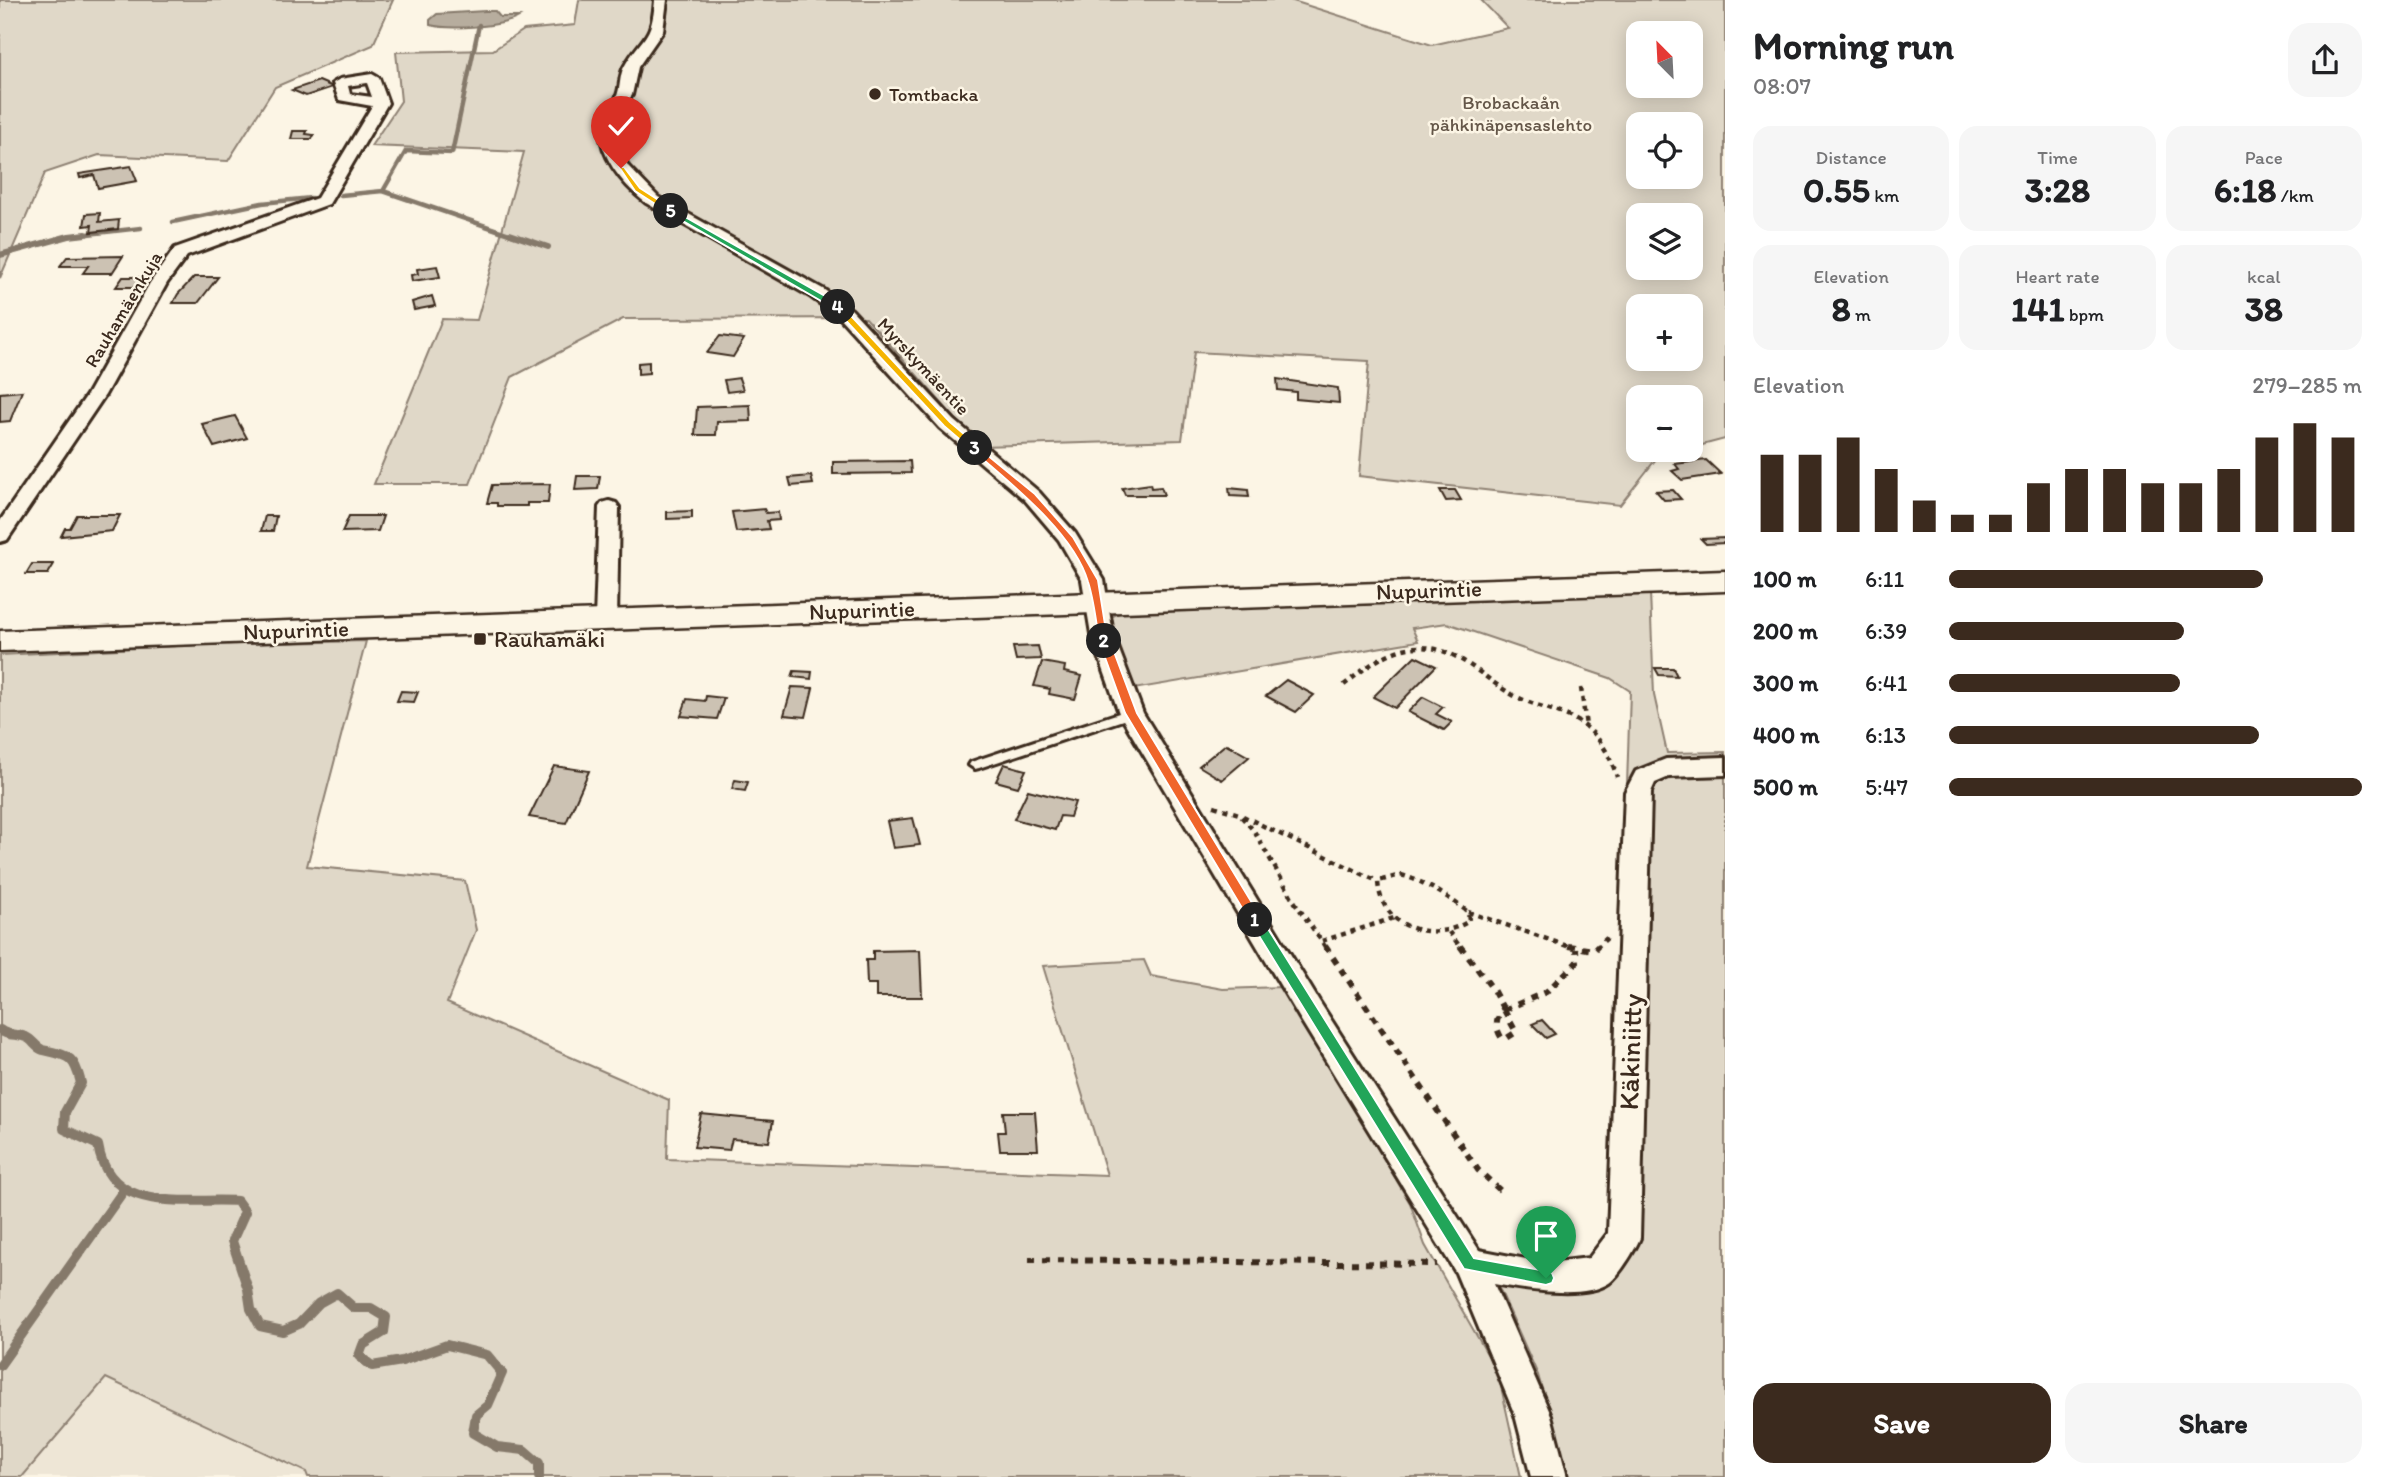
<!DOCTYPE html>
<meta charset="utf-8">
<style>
body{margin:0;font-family:Itim,sans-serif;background:#f6f6f6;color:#202124;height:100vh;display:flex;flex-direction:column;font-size:26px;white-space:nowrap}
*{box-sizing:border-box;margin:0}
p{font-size:23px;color:#757577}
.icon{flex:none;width:38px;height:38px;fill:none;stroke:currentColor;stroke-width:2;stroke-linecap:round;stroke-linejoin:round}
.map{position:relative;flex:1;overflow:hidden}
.sheet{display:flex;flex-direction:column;background:#fff;width:665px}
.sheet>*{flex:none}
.needle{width:46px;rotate:336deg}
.fabs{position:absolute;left:1626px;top:21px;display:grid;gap:14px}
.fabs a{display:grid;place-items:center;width:77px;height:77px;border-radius:14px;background:#fff;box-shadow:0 4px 18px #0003;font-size:35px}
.pin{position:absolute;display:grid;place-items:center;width:60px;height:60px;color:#fff;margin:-72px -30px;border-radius:50% 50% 50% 0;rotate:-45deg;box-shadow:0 0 7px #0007}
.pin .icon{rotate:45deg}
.km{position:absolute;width:35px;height:35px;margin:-18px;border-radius:50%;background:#222;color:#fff;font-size:19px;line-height:35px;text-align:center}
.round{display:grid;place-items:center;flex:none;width:74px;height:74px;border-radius:21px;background:#f6f6f6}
.overview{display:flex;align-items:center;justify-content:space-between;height:119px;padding:0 28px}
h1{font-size:38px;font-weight:800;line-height:52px}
.metrics{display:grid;grid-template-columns:repeat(3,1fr);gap:10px;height:119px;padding:7px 28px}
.metrics div{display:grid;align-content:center;border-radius:18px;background:#f6f6f6;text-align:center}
.metrics b{font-size:35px;font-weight:800}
.metrics small{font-size:19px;font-weight:400}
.metrics p{font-size:19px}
.chart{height:196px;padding:14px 28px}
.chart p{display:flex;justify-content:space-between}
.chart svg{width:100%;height:126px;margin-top:7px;stroke:#3b2a1e;stroke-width:6}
.button{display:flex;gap:14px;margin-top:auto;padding:14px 28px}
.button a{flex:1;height:80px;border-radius:21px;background:#3b2a1e;color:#fff;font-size:28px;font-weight:800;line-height:80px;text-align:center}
.button a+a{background:#f6f6f6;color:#202124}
ul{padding:0 28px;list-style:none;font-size:23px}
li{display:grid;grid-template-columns:112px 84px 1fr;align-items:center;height:52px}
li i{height:18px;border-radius:9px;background:#3b2a1e}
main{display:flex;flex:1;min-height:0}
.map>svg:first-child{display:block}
.built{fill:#eee6d6}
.green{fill:#e0d8c8;stroke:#8e8173;stroke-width:2;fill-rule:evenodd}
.water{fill:#b7ad9e;stroke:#85796b;stroke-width:2}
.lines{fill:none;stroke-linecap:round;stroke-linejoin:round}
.stream-far2{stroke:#85796b;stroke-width:4.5}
.stream-far1{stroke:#85796b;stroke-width:6}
.stream{stroke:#85796b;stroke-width:10}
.building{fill:#ccc2b3;stroke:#3b2a1e;stroke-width:2}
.lane-casing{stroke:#3b2a1e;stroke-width:6}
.street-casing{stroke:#3b2a1e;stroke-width:6}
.secondary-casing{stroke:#3b2a1e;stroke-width:5}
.path-far1{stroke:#3b2a1e;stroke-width:4.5;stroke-dasharray:5 5;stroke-linecap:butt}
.path{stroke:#3b2a1e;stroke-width:6;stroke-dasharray:7 7;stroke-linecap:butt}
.lane{fill:#fcf5e5;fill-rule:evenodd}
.street{fill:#fcf5e5;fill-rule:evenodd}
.secondary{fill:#fcf5e5;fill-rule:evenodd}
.split-1{fill:#22a559;stroke:#fff;stroke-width:2}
.split-2{fill:#f0652b;stroke:#fff;stroke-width:2}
.split-3{fill:#f0652b;stroke:#fff;stroke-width:2}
.split-4{fill:#f5b400;stroke:#fff;stroke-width:2}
.split-5{fill:#22a559;stroke:#fff;stroke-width:2}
.split-6{fill:#f5b400;stroke:#fff;stroke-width:2}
.poi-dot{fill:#3b2a1e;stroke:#fcf5e5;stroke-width:2.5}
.labels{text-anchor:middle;stroke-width:5;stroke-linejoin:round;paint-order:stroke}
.far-poi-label{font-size:19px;fill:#3b2a1e;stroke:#fcf5e5;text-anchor:start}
.far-park-label{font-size:19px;fill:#645648;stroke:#fcf5e5}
.far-street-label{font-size:19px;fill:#3b2a1e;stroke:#fcf5e5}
.street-label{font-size:23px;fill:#3b2a1e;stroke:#fcf5e5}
.poi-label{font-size:23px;fill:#3b2a1e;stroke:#fcf5e5;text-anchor:start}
.near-street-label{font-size:28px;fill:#3b2a1e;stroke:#fcf5e5}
</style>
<main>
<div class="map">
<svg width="1725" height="1477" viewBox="0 0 1725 1477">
<rect width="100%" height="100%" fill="#fcf5e5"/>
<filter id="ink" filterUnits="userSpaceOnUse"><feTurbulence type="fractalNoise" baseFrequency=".0143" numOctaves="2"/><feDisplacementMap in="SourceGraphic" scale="14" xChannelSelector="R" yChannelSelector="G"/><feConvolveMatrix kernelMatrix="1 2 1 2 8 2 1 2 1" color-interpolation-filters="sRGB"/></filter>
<g filter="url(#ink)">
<path class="built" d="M106 1378 307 1473 308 1477H22Z"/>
<g class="green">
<path d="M0 0H393L373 45 275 87 228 161 99 155 45 173 0 278Z"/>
<path d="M579 0H1290L1432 45 1508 28 1481 0H1725V439L1691 448 1690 397H1638V450H1685L1656 459 1620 505 1359 476 1369 361 1194 352 1182 440 980 446 866 318 623 319 512 377 470 484H374L442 319 477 320 524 152 371 146 401 101 396 52 493 50 524 30 575 25ZM1638 33H1690V86H1638ZM1638 124H1690V177H1638ZM1638 215H1690V268H1638ZM1638 306H1690V359H1638Z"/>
<path d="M1650 592 1654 695 1667 753 1725 752V1477H1567L1538 1375 1501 1292 1476 1255 1551 1266 1588 1260 1613 1226 1630 691 1610 678 1447 623 1412 628 1418 641 1134 689 1108 629 1109 618 1129 608Z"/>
<path d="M366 641 307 866 465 881 476 930 447 1003 669 1100 667 1159 1107 1175 1043 966 1144 960 1151 976 1223 989 1282 987 1410 1203 1425 1245 1498 1373 1521 1477H308L306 1472 106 1378 22 1477H0V655L198 645Z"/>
</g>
<path class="water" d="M485 11H495L500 17H519C502 27 450 30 430 25V20L437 14Z"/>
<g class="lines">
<g class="stream-far2">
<path d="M383 191 515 236"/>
<path d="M341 195 383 191 406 151 452 153 479 25"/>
<path d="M173 222 262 203 311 198"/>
<path d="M70 236 141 228"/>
</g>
<g class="stream-far1">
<path d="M510 234 548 247"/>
<path d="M0 255 69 236 86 234"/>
</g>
<g class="stream">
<path d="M0 1030C9 1037 16 1033 26 1037 33 1040 36 1048 43 1050 69 1056 74 1055 81 1083L65 1112 64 1129 98 1145C109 1215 184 1198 237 1201L245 1212 232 1241 248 1289 251 1309 260 1326 283 1331 299 1324 319 1303 337 1293 354 1308H371L386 1317 384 1332 363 1345 359 1356 372 1366 402 1361 447 1345 487 1355 502 1373 488 1405 476 1415 473 1433 497 1447 524 1450 539 1463V1477"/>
<path d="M0 1365 124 1190"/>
</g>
</g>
<g class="building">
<path d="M319 81 333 87 306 96 292 90Z"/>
<path d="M293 131H307L306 134 314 135 312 139H291Z"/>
<path d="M131 166 137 181 98 188 94 175 80 178 79 174Z"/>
<path d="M100 213 99 222 119 220 118 229 91 232 92 225 84 226 86 214Z"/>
<path d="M123 256 112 273H83L88 266H60L67 257Z"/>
<path d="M437 266 440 277 412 281 411 275 418 274 417 269Z"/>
<path d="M123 277H142L135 287H116Z"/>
<path d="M194 277H218L198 303H173L178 294Z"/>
<path d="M432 296 435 306 414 310 412 302Z"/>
<path d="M720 336 744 339 733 357 707 353Z"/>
<path d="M649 362V373L638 374V363Z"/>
<path d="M739 378 743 390 727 392 724 380Z"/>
<path d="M1277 379 1338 388 1339 403 1296 399V392L1278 390Z"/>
<path d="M22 391 10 421 0 422V393Z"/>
<path d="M750 405 751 421 717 422 716 435H695L697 407Z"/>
<path d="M235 416 247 438 214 447 202 424Z"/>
<path d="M1706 460 1721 474 1682 480 1672 471 1679 469 1675 464Z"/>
<path d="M910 461 911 473 833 474V462Z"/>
<path d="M577 476H600L598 489 575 490Z"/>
<path d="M811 476 813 484 791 486 789 478Z"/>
<path d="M550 484 548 503H527V506H497V503H487L492 485Z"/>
<path d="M1150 484 1151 488 1161 487 1164 495H1125L1122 488Z"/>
<path d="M1229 488 1248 490 1249 497 1230 496Z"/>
<path d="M1440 490H1455L1461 500 1446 501Z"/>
<path d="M1673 490 1681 499 1664 500 1656 491Z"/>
<path d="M764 509 766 513 778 512 779 520 767 521 769 529 736 532 732 512Z"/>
<path d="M692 511V518L667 519V512Z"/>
<path d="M77 515H120L112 531 61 536 65 528H70Z"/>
<path d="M265 516H276L273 531H261Z"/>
<path d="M349 516H383L378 531 342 532Z"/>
<path d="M1725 538V543L1706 544 1701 539Z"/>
<path d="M32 564H54L48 574H26Z"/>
<path d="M1038 646 1041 659 1016 660 1013 647Z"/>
<path d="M1415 656 1436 666 1395 708 1373 697Z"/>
<path d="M1042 662 1065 666 1064 672 1082 676 1075 699 1049 694 1050 689 1034 686Z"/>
<path d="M1655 668H1673L1677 676 1659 675Z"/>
<path d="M794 671 812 672 811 679 792 677Z"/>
<path d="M1286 680 1314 695 1296 712 1266 696Z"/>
<path d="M792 687 813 688 806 717 784 715Z"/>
<path d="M401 691 418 692 414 702 397 701Z"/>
<path d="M706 696 724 698 717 719 681 716 687 699 705 701Z"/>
<path d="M1423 697 1443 707 1436 714 1452 722 1444 730 1408 712Z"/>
<path d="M1226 744 1249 757 1222 780 1199 766Z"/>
<path d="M1004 764 1026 770 1018 787 996 781Z"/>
<path d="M554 766 589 771 566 823 529 817Z"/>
<path d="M735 780 748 782 745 791 732 789Z"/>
<path d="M1028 790 1075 802 1070 817 1060 816 1055 830 1014 819Z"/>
<path d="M913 818 920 845 893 848 887 821Z"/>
<path d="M920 950 922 997H876V984H867L866 960H873V951Z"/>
<path d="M1542 1020 1555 1034 1546 1038 1532 1024Z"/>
<path d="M1003 1112H1035L1038 1150H1000L998 1132H1005Z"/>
<path d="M701 1114 773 1121 769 1142 732 1139 729 1150 694 1147Z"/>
</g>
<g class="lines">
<defs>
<path id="lane" d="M1131 709 1135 710 1137 713 1135 716 979 768 975 769 969 765 971 762Z"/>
<g id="street">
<path d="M655 0H667L663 31 638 67 632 95 616 122 618 144 628 166 658 197 823 289 852 310 954 420 1039 492 1075 533 1104 580 1113 634 1143 713 1319 1001 1479 1250 1547 1263 1589 1258 1608 1233 1625 792 1636 771 1666 759 1725 757V775L1669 777 1655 783 1651 792 1640 1238C1635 1250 1619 1276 1609 1283 1584 1300 1522 1289 1494 1284L1551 1415 1567 1477H1531L1515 1415 1456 1273 1299 1017 1119 713 1091 634 1082 580 1059 540 1025 500 940 428 840 318 811 297 646 203C624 186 594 152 602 121 604 112 613 106 616 98 621 88 619 76 624 67 642 35 652 42 655 0Z"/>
<path d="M372 74 379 78 388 103 329 204 187 256 167 283 105 395 7 540 0 542V521L87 395 150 283 175 248 317 198 372 106 339 100 333 83 340 79ZM367 83 372 97 350 94 348 86Z"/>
<path d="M609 501 616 503 619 507 617 619 614 624H598L595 619 599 507 602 503Z"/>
</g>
<path id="secondary" d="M1725 571V591L0 651V631Z"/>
</defs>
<use href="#lane" class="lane-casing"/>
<use href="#street" class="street-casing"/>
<use href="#secondary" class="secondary-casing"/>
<g class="path-far1">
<path d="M1344 685C1365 668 1390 647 1419 647 1458 647 1482 678 1513 695 1537 708 1565 710 1586 727 1602 740 1611 758 1617 777"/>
<path d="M1581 688 1586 726"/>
<path d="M1214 806 1239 814 1254 831 1294 901 1326 948"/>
<path d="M1243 816 1377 881"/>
<path d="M1401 875C1426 882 1447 896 1468 912L1469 921C1433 944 1380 928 1378 881Z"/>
<path d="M1468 912 1573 948"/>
<path d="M1449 932 1461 948"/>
<path d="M1322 941 1394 918"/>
<path d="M1596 948 1607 938"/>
</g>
<g class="path">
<path d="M1325 946 1478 1170 1502 1192"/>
<path d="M1460 946 1492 988 1504 1010"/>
<path d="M1568 946 1594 950 1598 946"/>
<path d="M1504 1010 1516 1032 1507 1038 1501 1037C1495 1027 1495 1018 1504 1010Z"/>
<path d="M1504 1010 1546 992 1577 962 1576 949"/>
<path d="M1029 1260 1437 1264"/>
</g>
<use href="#lane" class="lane"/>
<use href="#street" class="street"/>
<use href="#secondary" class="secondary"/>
</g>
</g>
<path class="split-1" d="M1255 915 1260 916 1474 1258 1546 1271 1552 1273 1554 1278 1552 1283 1546 1285 1464 1269 1251 923 1249 920Z"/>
<path class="split-2" d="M1101 638 1110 641 1137 713 1260 916V923H1251L1125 713 1099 641Z"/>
<path class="split-3" d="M975 445 1035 494 1073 537 1098 580 1108 643 1099 641C1096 621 1094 601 1088 582 1074 533 1010 483 972 450L970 448Z"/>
<path class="split-4" d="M835 305H841L950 422 978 446V450H972L944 426 835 309Z"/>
<path class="split-5" d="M671 209 841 305 842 307 835 309 669 213Z"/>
<path class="split-6" d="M619 167H624L640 188 674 210V213H669L635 191Z"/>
<g class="poi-dot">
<circle cx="875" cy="94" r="7"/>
<rect x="473" y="632" width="14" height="14" rx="3.5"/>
</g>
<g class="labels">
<g class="far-poi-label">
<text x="889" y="101">Tomtbacka</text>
</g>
<g class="far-park-label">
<text x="1511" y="109">Brobackaån<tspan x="1511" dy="22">pähkinäpensaslehto</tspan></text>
</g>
<g class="far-street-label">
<text transform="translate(123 309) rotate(-59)" y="7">Rauhamäenkuja</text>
<text transform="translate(924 366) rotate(47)" y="7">Myrskymäentie</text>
</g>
<g class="street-label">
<text transform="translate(1429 590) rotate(-2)" y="8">Nupurintie</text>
<text transform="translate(862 610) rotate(-2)" y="8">Nupurintie</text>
<text transform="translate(296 630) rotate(-2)" y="8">Nupurintie</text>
</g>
<g class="poi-label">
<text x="494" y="647">Rauhamäki</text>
</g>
<g class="near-street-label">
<text transform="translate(1630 1052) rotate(-88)" y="10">Käkiniitty</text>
</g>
</g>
</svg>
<div class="fabs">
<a><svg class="needle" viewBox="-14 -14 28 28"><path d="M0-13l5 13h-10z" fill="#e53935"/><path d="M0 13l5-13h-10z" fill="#757577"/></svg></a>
<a><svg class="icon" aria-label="locate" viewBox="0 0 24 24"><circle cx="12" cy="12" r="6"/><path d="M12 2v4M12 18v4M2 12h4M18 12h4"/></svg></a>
<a><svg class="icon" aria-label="layers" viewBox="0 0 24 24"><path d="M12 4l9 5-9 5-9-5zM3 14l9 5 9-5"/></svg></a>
<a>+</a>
<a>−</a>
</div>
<div class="pin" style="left:1546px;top:1278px;background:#1e9e55"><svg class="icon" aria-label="arrive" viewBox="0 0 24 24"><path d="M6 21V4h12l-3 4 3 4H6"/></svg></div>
<div class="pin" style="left:621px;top:168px;background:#d93025"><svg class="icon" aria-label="check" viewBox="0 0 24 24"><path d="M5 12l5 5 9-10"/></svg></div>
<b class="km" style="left:1255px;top:920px">1</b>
<b class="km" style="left:1104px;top:641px">2</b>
<b class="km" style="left:975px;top:448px">3</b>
<b class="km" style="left:838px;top:307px">4</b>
<b class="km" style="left:671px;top:211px">5</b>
</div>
<section class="sheet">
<div class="overview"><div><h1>Morning run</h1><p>08:07</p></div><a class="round"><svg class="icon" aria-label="share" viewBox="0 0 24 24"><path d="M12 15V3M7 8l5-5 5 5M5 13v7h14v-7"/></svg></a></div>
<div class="metrics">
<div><p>Distance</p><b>0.55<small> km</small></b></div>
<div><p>Time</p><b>3:28</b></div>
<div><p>Pace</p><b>6:18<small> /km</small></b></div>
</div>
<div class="metrics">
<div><p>Elevation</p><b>8<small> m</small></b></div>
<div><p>Heart rate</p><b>141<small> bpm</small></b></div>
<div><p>kcal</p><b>38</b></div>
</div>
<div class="chart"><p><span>Elevation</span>279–285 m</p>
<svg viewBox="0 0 160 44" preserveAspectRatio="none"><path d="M5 44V17M15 44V17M25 44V11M35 44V22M45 44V33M55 44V38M65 44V38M75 44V27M85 44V22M95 44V22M105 44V27M115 44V27M125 44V22M135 44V11M145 44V6M155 44V11"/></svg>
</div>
<ul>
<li><b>100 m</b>6:11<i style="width:76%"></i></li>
<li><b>200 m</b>6:39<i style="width:57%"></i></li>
<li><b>300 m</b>6:41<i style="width:56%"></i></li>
<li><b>400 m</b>6:13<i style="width:75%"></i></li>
<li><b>500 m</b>5:47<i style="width:100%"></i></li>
</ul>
<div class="button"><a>Save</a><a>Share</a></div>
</section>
</main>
